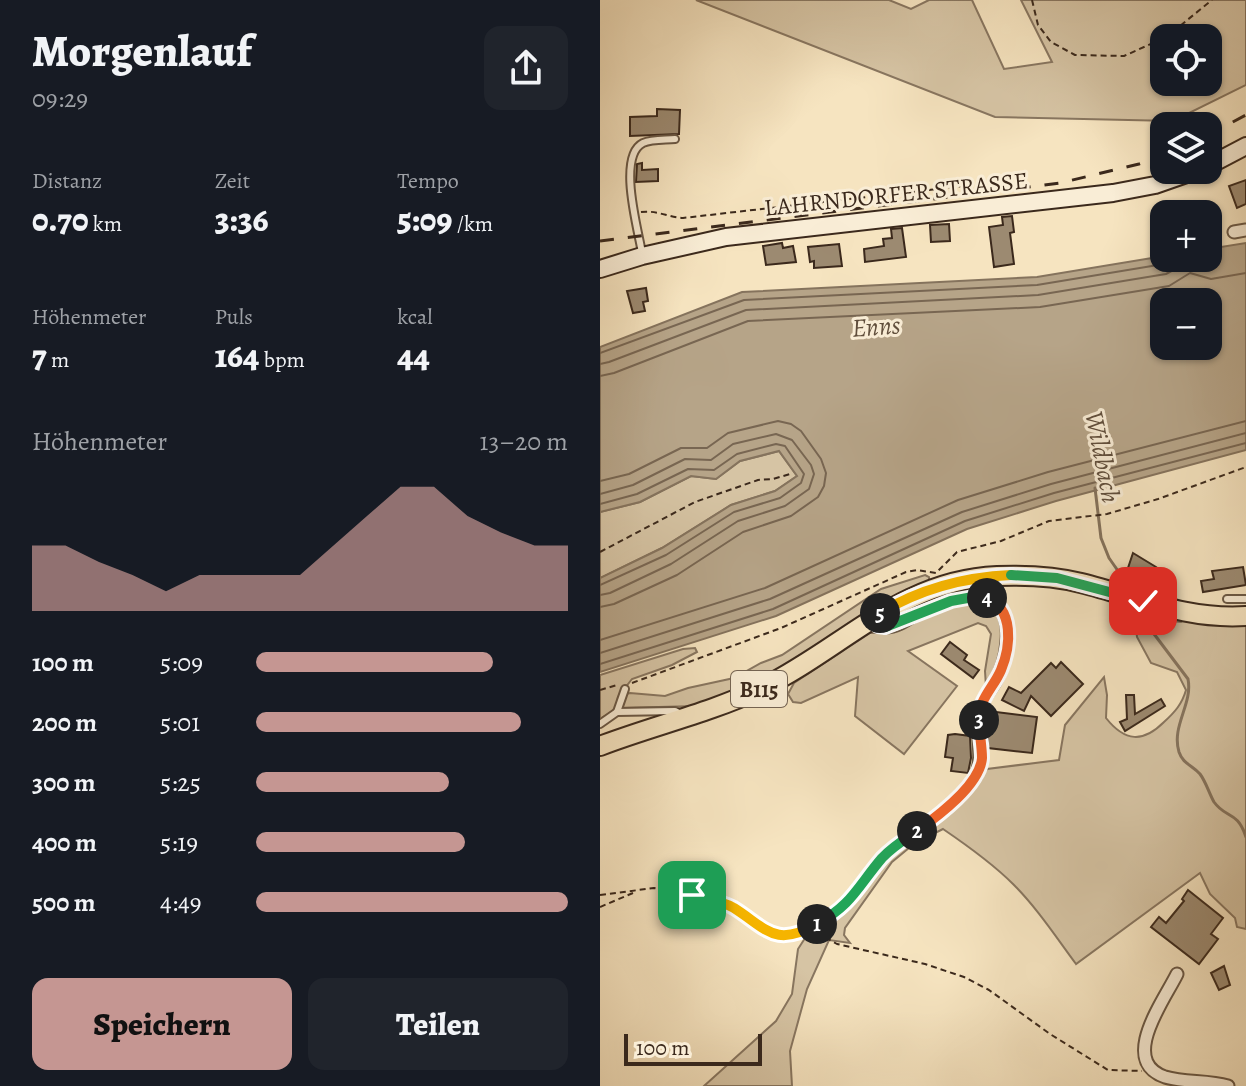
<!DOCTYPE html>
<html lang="de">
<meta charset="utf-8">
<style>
body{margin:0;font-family:Alegreya,serif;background:#20242c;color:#f1f3f6;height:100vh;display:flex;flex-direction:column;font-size:30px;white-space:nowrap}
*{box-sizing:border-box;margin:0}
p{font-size:26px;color:#9ea1a6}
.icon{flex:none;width:44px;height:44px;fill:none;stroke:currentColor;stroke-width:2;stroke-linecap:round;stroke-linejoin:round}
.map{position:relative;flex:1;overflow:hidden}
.details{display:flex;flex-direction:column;background:#171b24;width:600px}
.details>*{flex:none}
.controls{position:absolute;left:550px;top:24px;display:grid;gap:16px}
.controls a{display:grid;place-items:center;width:72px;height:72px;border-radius:16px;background:#171b24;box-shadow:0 2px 6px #0004;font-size:40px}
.scale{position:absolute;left:24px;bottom:20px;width:138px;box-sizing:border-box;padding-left:8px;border:4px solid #3b291c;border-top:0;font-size:22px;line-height:28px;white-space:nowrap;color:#3b291c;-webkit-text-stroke:6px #f9edd6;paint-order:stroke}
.pin{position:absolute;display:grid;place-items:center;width:68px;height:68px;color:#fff;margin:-34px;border-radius:16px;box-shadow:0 4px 12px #0006}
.km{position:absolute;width:40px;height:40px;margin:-20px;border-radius:50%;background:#222;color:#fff;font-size:22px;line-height:40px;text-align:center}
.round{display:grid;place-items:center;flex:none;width:84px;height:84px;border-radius:16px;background:#20242c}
.overview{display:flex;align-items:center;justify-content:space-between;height:136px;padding:0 32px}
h1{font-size:44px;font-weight:800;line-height:60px}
.figures{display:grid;grid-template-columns:repeat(3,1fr);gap:12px;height:136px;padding:8px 32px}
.figures div{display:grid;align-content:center}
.figures b{font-size:34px;font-weight:800}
.figures small{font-size:22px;font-weight:400}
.figures p{font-size:22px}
.chart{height:224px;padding:16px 32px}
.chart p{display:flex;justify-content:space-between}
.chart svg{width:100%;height:144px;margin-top:8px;fill:#c59692;opacity:.7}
.primary-button{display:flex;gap:16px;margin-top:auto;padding:16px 32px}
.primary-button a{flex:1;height:92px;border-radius:16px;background:#c59692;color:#111;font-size:32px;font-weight:800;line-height:92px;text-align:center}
.primary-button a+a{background:#20242c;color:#f1f3f6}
ul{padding:0 32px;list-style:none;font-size:26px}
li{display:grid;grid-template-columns:128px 96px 1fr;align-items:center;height:60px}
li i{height:20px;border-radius:10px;background:#c59692}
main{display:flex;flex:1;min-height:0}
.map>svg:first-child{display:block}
.green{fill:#d6c4a4;stroke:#887660;stroke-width:2;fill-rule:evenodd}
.water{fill:#b6a488;stroke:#85735d;stroke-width:2;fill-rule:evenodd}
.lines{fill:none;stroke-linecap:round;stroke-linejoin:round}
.shore{stroke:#786652;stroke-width:2}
.stream{stroke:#85735d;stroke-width:3}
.building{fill:#9c8a71;stroke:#3b291c;stroke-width:2}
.lane-casing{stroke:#6a5845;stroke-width:10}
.street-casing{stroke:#6a5845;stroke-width:15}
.secondary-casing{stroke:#3b291c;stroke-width:20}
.primary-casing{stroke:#3b291c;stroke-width:22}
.path{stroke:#3b291c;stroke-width:2;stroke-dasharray:6 4;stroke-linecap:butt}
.lane{stroke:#f9edd6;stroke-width:6}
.street{stroke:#f9edd6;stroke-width:11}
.secondary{stroke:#f9edd6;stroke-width:16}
.primary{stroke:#f6e4c0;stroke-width:18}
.rail{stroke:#3b291c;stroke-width:3;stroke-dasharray:14 14;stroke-linecap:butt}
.split-1-casing{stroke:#fff;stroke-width:16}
.split-2-casing{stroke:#fff;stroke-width:16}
.split-3-casing{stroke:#fff;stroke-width:16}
.split-4-casing{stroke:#fff;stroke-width:16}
.split-5-casing{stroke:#fff;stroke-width:16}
.split-6-casing{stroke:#fff;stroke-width:16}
.split-7-casing{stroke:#fff;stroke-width:16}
.split-1{stroke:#f5b400;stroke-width:10}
.split-2{stroke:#22a559;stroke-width:10}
.split-3{stroke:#f0652b;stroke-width:10}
.split-4{stroke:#f0652b;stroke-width:10}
.split-5{stroke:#22a559;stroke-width:10}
.split-6{stroke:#f5b400;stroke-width:10}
.split-7{stroke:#22a559;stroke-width:10}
.labels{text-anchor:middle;stroke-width:6;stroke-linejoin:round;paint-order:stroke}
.shield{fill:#f9edd6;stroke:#746454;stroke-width:2}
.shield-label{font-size:22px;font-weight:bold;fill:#3b291c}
.street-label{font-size:24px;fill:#3b291c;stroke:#f9edd6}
.water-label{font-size:26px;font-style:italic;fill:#604e3c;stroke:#f9edd6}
</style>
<main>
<section class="details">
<div class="overview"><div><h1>Morgenlauf</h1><p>09:29</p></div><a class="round"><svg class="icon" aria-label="share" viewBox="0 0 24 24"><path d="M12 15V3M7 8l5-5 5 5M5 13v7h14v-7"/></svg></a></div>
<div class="figures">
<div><p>Distanz</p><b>0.70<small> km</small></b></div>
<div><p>Zeit</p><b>3:36</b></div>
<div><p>Tempo</p><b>5:09<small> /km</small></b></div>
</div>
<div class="figures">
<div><p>Höhenmeter</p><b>7<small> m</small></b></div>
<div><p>Puls</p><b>164<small> bpm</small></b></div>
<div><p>kcal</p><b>44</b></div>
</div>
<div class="chart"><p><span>Höhenmeter</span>13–20 m</p>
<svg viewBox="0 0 160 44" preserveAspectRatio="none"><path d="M0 44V24L10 24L20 29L30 33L40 38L50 33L60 33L70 33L80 33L90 24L100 15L110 6L120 6L130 15L140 20L150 24L160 24V44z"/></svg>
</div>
<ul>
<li><b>100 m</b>5:09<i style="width:76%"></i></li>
<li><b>200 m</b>5:01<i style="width:85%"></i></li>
<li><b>300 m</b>5:25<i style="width:62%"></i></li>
<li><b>400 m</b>5:19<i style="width:67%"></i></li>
<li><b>500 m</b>4:49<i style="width:100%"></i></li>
</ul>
<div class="primary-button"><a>Speichern</a><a>Teilen</a></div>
</section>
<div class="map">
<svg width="646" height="1086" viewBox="0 0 646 1086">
<rect width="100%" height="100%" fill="#f6e4c0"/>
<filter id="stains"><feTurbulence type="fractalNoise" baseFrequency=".0025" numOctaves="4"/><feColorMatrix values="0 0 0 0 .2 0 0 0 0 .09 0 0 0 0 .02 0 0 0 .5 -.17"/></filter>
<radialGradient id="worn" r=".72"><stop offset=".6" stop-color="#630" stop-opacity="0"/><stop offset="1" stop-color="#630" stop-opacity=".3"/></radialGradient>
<g class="green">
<path d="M96 0H289L311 9 329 0H372L404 69 452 62 421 0H646V85L573 121 395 117ZM564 38H608V82H564Z"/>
<path d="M179 451 197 476 175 491 131 505 62 548 0 578V512L40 502 91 476 116 479 140 461Z"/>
<path d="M325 575 329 577V583L168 678 96 706 21 708 26 694 30 693 65 696 88 688 134 678 161 663 182 655 281 589Z"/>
<path d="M378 600 402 613 403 659 386 687 385 671 391 634 386 626 378 623 308 651 357 686 304 754 255 716 258 677 201 703 193 702 188 694 194 683 270 633H288L338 607Z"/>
<path d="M586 618 646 623V929L637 927 635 918 610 894 600 873 476 964C456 937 437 908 413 884 392 863 368 846 343 829L315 843 292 862 245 928 244 935 250 943 229 940 207 989 190 1051 192 1086H104L176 1021 192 994 198 949 209 932 201 926C249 911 249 888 279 856 299 834 327 821 348 800L355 807 387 769 459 760 465 725 504 677 507 695 506 718C525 742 543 743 564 722 575 712 582 704 586 690L577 672 551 663 537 637 536 629 552 619 581 622Z"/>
<path d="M95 648 97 652 72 665 32 679 18 697 16 709 0 719V675L83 649Z"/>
</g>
<path class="water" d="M646 243V450L456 501 367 529 176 616 0 672V578L62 548 131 505 175 491 197 476 179 451 140 461 116 479 91 476 40 502 0 512V347L142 292 437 277 564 256 608 258V249ZM564 302H608V346H564Z"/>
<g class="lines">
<g class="shore">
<path d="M0 353 144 300 437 285 564 264 571 258"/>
<path d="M0 364 9 362 146 310 438 295 566 274 577 268 582 258"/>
<path d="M0 376 14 373 148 321 440 307 569 286 590 273 611 279 646 273"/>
<path d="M0 481 29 474 81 448H107L128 433 178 421 191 424 201 431 221 459 226 473 224 486 218 497 191 516 143 532 77 575 14 604 0 607"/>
<path d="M0 494 33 485 85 459 111 460 133 444 176 434 192 440 211 465 214 474 209 489 185 506 138 521 71 564 10 593 0 595"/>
<path d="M0 504 37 494 88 469 114 470 137 454 176 444 185 446 204 474 201 483 180 498 134 512 66 555 0 585"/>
<path d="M0 640 165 588 358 500 448 472 646 421"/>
<path d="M0 653 170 599 362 512 451 484 646 433"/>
<path d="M0 664 173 609 365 521 454 493 646 443"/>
</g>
<g class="stream">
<path d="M495 488 501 538 509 558 523 578"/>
<path d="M548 626 588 679C593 704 571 726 579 752 583 764 592 765 600 774 606 782 609 793 614 802 626 819 637 810 646 837"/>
</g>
</g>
<g class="building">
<path d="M57 109 80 110 79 134 30 136V117L57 116Z"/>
<path d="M42 163V170L58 169V181L36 182 37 164Z"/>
<path d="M646 180V204L637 208 629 186Z"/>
<path d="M412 216 414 232 410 233 414 264 394 267 389 227 403 225 402 217Z"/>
<path d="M349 224 350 241 331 242 330 225Z"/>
<path d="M302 228 306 257 265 262 264 249 284 246 283 239 292 238 291 229Z"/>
<path d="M182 243 183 248 193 246 196 262 166 265 163 246Z"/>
<path d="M239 244 242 266 214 268V261L210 262 208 247Z"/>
<path d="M46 288 48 301 43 302 45 311 33 313 27 291Z"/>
<path d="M533 553 556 567 553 572 568 586 562 592 539 580 541 575 528 568Z"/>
<path d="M643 567 646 585 603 592 601 581 614 579 612 571Z"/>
<path d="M350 642 367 655 364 660 379 670 373 678 341 654Z"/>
<path d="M461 662 483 684 451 716 431 696 424 711 402 700 409 687 421 693 451 663 456 668Z"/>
<path d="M526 695H534L535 714 561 699 565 706 525 731 520 722 527 719Z"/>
<path d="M388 711 437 717 432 753 388 748Z"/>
<path d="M355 734 370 736 371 758 368 773 351 771 353 758 345 757 348 735Z"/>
<path d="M588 890 623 918 611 934 618 939 599 964 551 927 559 917 566 923 584 901 582 899Z"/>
<path d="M624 966 630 985 619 990 611 973Z"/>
</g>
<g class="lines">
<defs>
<g id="lane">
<path d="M42 253C38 229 17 156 43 143 52 139 65 140 75 139"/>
<path d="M627 599H646"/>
<path d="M17 712 25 689"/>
<path d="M0 724 17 712 75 711 81 714"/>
</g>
<g id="street">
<path d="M634 232 646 230"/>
<path d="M270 619C275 624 279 627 286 627 300 627 312 615 325 609 362 593 412 584 407 641 406 656 402 670 395 682 390 691 382 699 380 709 374 731 385 753 376 776"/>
<path d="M577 974C565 999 518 1061 565 1077 585 1083 607 1080 628 1086"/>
</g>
<g id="secondary">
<path d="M608 166 646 146"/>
<path d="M0 269 42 256 126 237 513 193 555 185 598 170"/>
</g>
<path id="primary" d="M0 746C52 726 109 713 160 689 241 650 300 580 397 576 425 575 454 576 481 583 538 597 585 620 646 616"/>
</defs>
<use href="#lane" class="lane-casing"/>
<use href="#street" class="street-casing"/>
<use href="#secondary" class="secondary-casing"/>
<use href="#primary" class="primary-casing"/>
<g class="path">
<path d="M432 0 438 25 451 42 475 55 524 56 564 38"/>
<path d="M565 38 612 0"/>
<path d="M41 212C56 210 68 217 83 218L363 186"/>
<path d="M0 552 95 502 158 480 173 479 190 474"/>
<path d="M32 683 181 628 306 572 317 570 336 573 357 552 401 541 449 521 507 514 558 499 646 467"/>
<path d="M0 690 17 685"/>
<path d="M0 895 54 888 92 895 132 907 155 926 178 935H194L210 929 237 944 325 964 364 977 389 990 450 1034 508 1070 542 1071"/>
<path d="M0 907 33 893"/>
<path d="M211 928 236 914 251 900 283 857 333 819 370 783"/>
</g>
<use href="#lane" class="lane"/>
<use href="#street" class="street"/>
<use href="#secondary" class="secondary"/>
<use href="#primary" class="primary"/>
<g class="rail">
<path d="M608 135 646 115"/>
<path d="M0 241 460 183 539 164 564 155"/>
</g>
</g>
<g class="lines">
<defs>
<path id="split-1" d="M92 895C105 899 122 901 134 908 167 929 175 948 217 924"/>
<path id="split-2" d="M217 924C252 905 258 886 282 858 292 847 305 839 317 831"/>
<path id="split-3" d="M317 831C338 816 380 785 382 758 382 746 379 732 379 720"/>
<path id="split-4" d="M379 720C378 700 394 687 401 670 411 646 414 609 387 598"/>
<path id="split-5" d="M280 613 270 619 278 626 285 627 351 601 373 597 387 598"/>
<path id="split-6" d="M280 613C320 589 365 577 411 575"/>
<path id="split-7" d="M411 575 457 578 543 601"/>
</defs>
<use href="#split-1" class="split-1-casing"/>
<use href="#split-2" class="split-2-casing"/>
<use href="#split-3" class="split-3-casing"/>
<use href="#split-4" class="split-4-casing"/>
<use href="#split-5" class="split-5-casing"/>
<use href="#split-6" class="split-6-casing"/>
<use href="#split-7" class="split-7-casing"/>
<use href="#split-1" class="split-1"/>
<use href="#split-2" class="split-2"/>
<use href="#split-3" class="split-3"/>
<use href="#split-4" class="split-4"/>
<use href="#split-5" class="split-5"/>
<use href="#split-6" class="split-6"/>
<use href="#split-7" class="split-7"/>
</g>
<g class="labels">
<rect class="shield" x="131" y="671" width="56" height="36" rx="6"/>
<g class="shield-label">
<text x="159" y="697">B115</text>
</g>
<g class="street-label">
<text transform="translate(296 194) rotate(-6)" y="8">LAHRNDORFER STRASSE</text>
</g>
<g class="water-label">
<text transform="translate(276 326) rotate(-4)" y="9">Enns</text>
<text transform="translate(503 457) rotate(79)" y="9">Wildbach</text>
</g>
</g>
<rect width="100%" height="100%" filter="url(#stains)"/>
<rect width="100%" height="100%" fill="url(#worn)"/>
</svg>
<div class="controls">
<a><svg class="icon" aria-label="locate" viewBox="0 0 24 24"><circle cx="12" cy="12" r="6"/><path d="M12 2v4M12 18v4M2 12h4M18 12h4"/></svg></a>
<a><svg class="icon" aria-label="layers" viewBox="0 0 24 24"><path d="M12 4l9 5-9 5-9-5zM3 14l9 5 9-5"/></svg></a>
<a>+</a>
<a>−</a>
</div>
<div class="scale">100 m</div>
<div class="pin" style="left:92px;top:895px;background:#1e9e55"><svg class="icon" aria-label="arrive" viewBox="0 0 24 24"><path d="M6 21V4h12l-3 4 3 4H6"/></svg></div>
<div class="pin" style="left:543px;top:601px;background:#d93025"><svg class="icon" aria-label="check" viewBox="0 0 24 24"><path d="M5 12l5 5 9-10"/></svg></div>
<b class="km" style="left:217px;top:924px">1</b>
<b class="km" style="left:317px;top:831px">2</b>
<b class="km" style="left:379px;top:720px">3</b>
<b class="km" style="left:387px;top:598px">4</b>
<b class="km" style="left:280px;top:613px">5</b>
</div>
</main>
